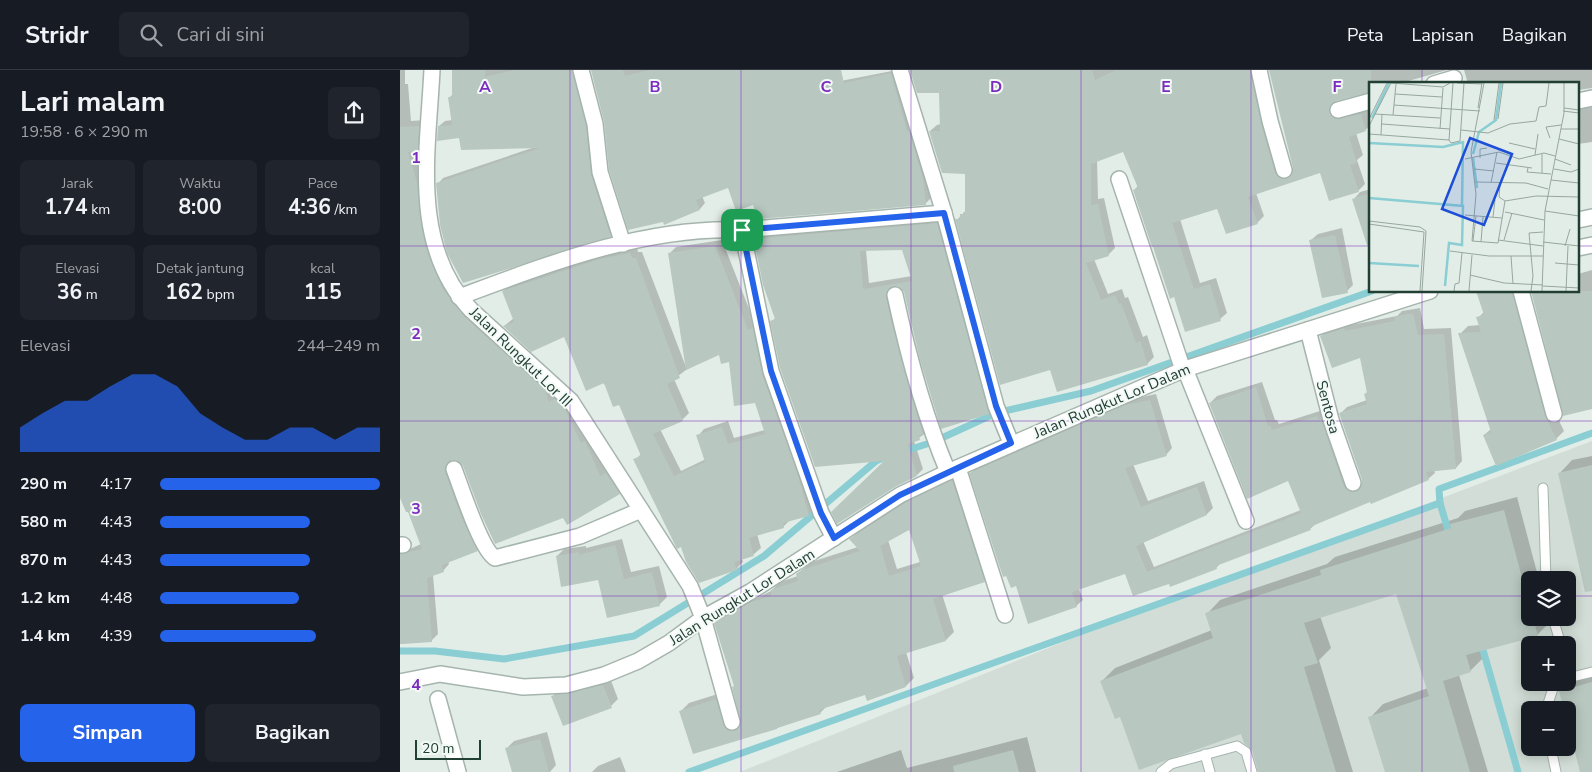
<!DOCTYPE html>
<html lang="id">
<meta charset="utf-8">
<style>
body{margin:0;font-family:"Nunito Sans",sans-serif;background:#20242c;color:#f1f3f6;height:100vh;display:flex;flex-direction:column;font-size:19px;white-space:nowrap}
*{box-sizing:border-box;margin:0}
p{font-size:16px;color:#9ea1a6}
.icon{flex:none;width:28px;height:28px;fill:none;stroke:currentColor;stroke-width:2;stroke-linecap:round;stroke-linejoin:round}
.map{position:relative;flex:1;overflow:hidden}
.panel{display:flex;flex-direction:column;background:#171b24;width:400px}
.panel>*{flex:none}
.tools{position:absolute;left:1121px;top:501px;display:grid;gap:10px}
.tools a{display:grid;place-items:center;width:55px;height:55px;border-radius:8px;background:#171b24;box-shadow:0 2px 12px #0003;font-size:25px}
.scale{position:absolute;left:15px;bottom:12px;width:66px;box-sizing:border-box;padding-left:5px;border:2px solid #223f34;border-top:0;font-size:14px;line-height:18px;white-space:nowrap;color:#223f34;-webkit-text-stroke:4px #f3f9f6;paint-order:stroke}
.pin{position:absolute;display:grid;place-items:center;width:42px;height:42px;color:#fff;margin:-21px;border-radius:10px;box-shadow:0 2px 8px #0006}
.round{display:grid;place-items:center;flex:none;width:52px;height:52px;border-radius:8px;background:#20242c}
.overview{display:flex;align-items:center;justify-content:space-between;height:85px;padding:0 20px}
h1{font-size:28px;font-weight:700;line-height:38px}
.figures{display:grid;grid-template-columns:repeat(3,1fr);gap:8px;height:85px;padding:5px 20px}
.figures div{display:grid;align-content:center;border-radius:8px;background:#20242c;text-align:center}
.figures b{font-size:21px;font-weight:700}
.figures small{font-size:14px;font-weight:400}
.figures p{font-size:14px}
.chart{height:140px;padding:10px 20px}
.chart p{display:flex;justify-content:space-between}
.chart svg{width:100%;height:90px;margin-top:5px;fill:#2563eb;opacity:.7}
.action{display:flex;gap:10px;margin-top:auto;padding:10px 20px}
.action a{flex:1;height:58px;border-radius:8px;background:#2563eb;color:#fff;font-size:20px;font-weight:700;line-height:58px;text-align:center}
.action a+a{background:#20242c;color:#f1f3f6}
ul{padding:0 20px;list-style:none;font-size:16px}
li{display:grid;grid-template-columns:80px 60px 1fr;align-items:center;height:38px}
li i{height:12px;border-radius:6px;background:#2563eb}
header{display:flex;align-items:center;gap:30px;box-sizing:border-box;height:70px;padding:0 25px;background:#171b24;border-bottom:1px solid #363941}
header strong{font-size:24px}
nav{display:flex;gap:28px;margin-inline-start:auto;font-size:18px}
.search{width:350px;height:45px;background:#20242c;display:flex;align-items:center;gap:12px;box-sizing:border-box;padding:0 18px;border-radius:8px;color:#9ea1a6;font-size:19px}
main{display:flex;flex:1;min-height:0}
.map>svg:first-child{display:block}
.built{fill:#d1ddd6;fill-rule:evenodd}
.shadow{fill:#0003;fill-rule:evenodd}
.lines{fill:none;stroke-linecap:round;stroke-linejoin:round}
.stream{stroke:#8aced3;stroke-width:7}
.building{fill:#b8c8c0;fill-rule:evenodd}
.lane-casing{stroke:#a5b5ae;stroke-width:11}
.street-casing{stroke:#a5b5ae;stroke-width:18}
.lane{stroke:#fff;stroke-width:9}
.street{stroke:#fff;stroke-width:15}
.route-casing{stroke:#fff;stroke-width:10}
.route{stroke:#2563eb;stroke-width:6}
.grid{fill:none;stroke:#7b2cbf;stroke-width:1;stroke-opacity:0.55}
.labels{text-anchor:middle;stroke-width:4;stroke-linejoin:round;paint-order:stroke}
.street-label{font-size:15px;fill:#223f34;stroke:#f3f9f6}
.inset-river{fill:none;stroke:#8aced3;stroke-width:2.5}
.inset-road{fill:none;stroke:#96a79f;stroke-width:1}
.view{fill:#1d4ed8;fill-opacity:0.15;stroke:#1d4ed8;stroke-width:2.5}
.inset-edge{fill:none;stroke:#223f34;stroke-width:2.5}
.grid-label{font-size:16px;text-anchor:middle;font-weight:bold;fill:#7b2cbf;stroke:#f3f9f6;stroke-width:4;stroke-linejoin:round;paint-order:stroke}
</style>
<header>
<strong>Stridr</strong>
<div class="search"><svg class="icon" aria-label="search" viewBox="0 0 24 24"><circle cx="10" cy="10" r="6"/><path d="M15 15l6 6"/></svg>Cari di sini</div>
<nav><a>Peta</a><a>Lapisan</a><a>Bagikan</a></nav>
</header>
<main>
<section class="panel">
<div class="overview"><div><h1>Lari malam</h1><p>19:58 · 6 × 290 m</p></div><a class="round"><svg class="icon" aria-label="share" viewBox="0 0 24 24"><path d="M12 15V3M7 8l5-5 5 5M5 13v7h14v-7"/></svg></a></div>
<div class="figures">
<div><p>Jarak</p><b>1.74<small> km</small></b></div>
<div><p>Waktu</p><b>8:00</b></div>
<div><p>Pace</p><b>4:36<small> /km</small></b></div>
</div>
<div class="figures">
<div><p>Elevasi</p><b>36<small> m</small></b></div>
<div><p>Detak jantung</p><b>162<small> bpm</small></b></div>
<div><p>kcal</p><b>115</b></div>
</div>
<div class="chart"><p><span>Elevasi</span>244–249 m</p>
<svg viewBox="0 0 160 44" preserveAspectRatio="none"><path d="M0 44V32L10 25L20 19L30 19L40 12L50 6L60 6L70 12L80 25L90 32L100 38L110 38L120 32L130 32L140 38L150 32L160 32V44z"/></svg>
</div>
<ul>
<li><b>290 m</b>4:17<i style="width:100%"></i></li>
<li><b>580 m</b>4:43<i style="width:68%"></i></li>
<li><b>870 m</b>4:43<i style="width:68%"></i></li>
<li><b>1.2 km</b>4:48<i style="width:63%"></i></li>
<li><b>1.4 km</b>4:39<i style="width:71%"></i></li>
</ul>
<div class="action"><a>Simpan</a><a>Bagikan</a></div>
</section>
<div class="map">
<svg width="1192" height="702" viewBox="0 0 1192 702">
<rect width="100%" height="100%" fill="#e3ede7"/>
<path class="built" d="M1192 371V702H340L673 568ZM1130 510H1168V548H1130ZM1130 575H1168V612H1130ZM1130 640H1168V678H1130Z"/>
<g class="shadow">
<path d="M0 0H5V14H8L11 51 25 50 24 74 16 81 23 106 27 151 59 227 162 323 191 366 206 401 213 397 226 417 219 423 164 447 64 395 56 389H51V395L83 474 77 480 48 491 49 494 43 501 33 505 38 564 31 571 0 573V476L10 479 21 474 0 420Z"/>
<path d="M53 0H178L216 160 210 166 63 212 49 183 38 114 43 108 132 78 60 67 39 56 45 51 53 50 49 28 53 24Z"/>
<path d="M192 0H385L389 21 497 0 528 102 531 128 525 134 353 133 329 116 302 126 305 133 300 139 282 146 205 51Z"/>
<path d="M511 0H858L885 100 893 103 894 97 870 0H1047L998 14H971L936 30 938 40 967 37 971 48V55L965 60 956 63 963 85 957 90 965 114 958 121 921 101 856 123 864 146 857 153 818 138 780 149 800 213 816 208 827 243 820 249 775 226 734 120 738 116 724 80 697 90 698 129 704 128 715 178 708 185 694 189 708 224 722 219 725 228 728 227 743 267 747 265 754 287 747 294 651 298 557 150 566 140V103L530 61 537 55 541 54 540 22Z"/>
<path d="M1064 0H1192V18L1178 20V14H1068Z"/>
<path d="M1178 30 1192 33V72L1178 74Z"/>
<path d="M971 119V153L954 129 960 122Z"/>
<path d="M543 147 595 337 588 343 505 222 499 215H492L526 363 514 371 523 399 517 405 487 390 372 252 376 247 355 171 361 165ZM503 179 512 206 469 213 466 180Z"/>
<path d="M942 158 953 215 946 222 910 171 918 164Z"/>
<path d="M322 170 355 254 415 438 408 445 390 450 383 457 357 464 361 478 354 484 342 488 343 492 336 499 235 390 241 384 220 334 165 265 104 256 114 248 103 221 110 215 173 193 237 177 238 182H242L286 297 269 184 276 177ZM320 283 330 290 356 332 365 360 334 368 328 351 304 359 298 366 306 389 281 401 260 359 282 350 289 343 274 309 286 300Z"/>
<path d="M1192 200V336L1178 221V204Z"/>
<path d="M1078 221H1121L1153 338 1164 361 1156 369 1084 365 1091 359 1060 264 1068 256 1080 255 1078 248 1084 242Z"/>
<path d="M1020 238 1024 259 1051 258 1062 391 1056 398 1034 400 1035 403 1028 409 971 430 916 454 911 458 822 492 816 498 770 513 726 502 679 519 683 530 676 536 617 515 571 403 577 397 733 329 756 324 772 378 766 385 733 394 748 431 804 411 813 438 807 444 743 471 754 497 901 440 889 409 810 333 817 326 862 312 875 350H877L879 354 923 340 954 414 962 416 963 410 940 344 947 337 967 330 965 324 968 321 961 286 921 266 928 260 950 253 951 255 997 246 1002 241Z"/>
<path d="M1192 386V511L1159 404 1172 390Z"/>
<path d="M560 403 592 503 584 511 542 524 554 562 546 570 506 582 514 608 506 616 468 629 466 623 427 636 420 643 377 658 294 683 281 641 289 633 324 622 334 651 342 653 335 615 315 553 324 545 371 521 380 512 398 506 397 504 411 492 458 477 451 469 459 461 514 425ZM510 458 520 492 497 499 488 470Z"/>
<path d="M1117 427 1139 510H1130V548H1150L1151 551 1137 565 1081 580 1084 587 1070 601 1059 605 1088 702H986L970 648 983 634 1028 618 997 522 920 546 931 578 919 590 953 702H859L853 680 842 662 721 646 702 611 715 598 812 560 807 544 820 530 927 494 935 487 1058 448 1065 441Z"/>
<path d="M222 469 231 502 259 496 267 527 259 535 199 509 157 486 164 479 186 476V478Z"/>
<path d="M1192 603V702H1182L1168 649V640H1165L1160 622 1174 608Z"/>
<path d="M210 608 218 629 211 636 152 627 160 619Z"/>
<path d="M147 662 156 695 150 702H114L107 678 114 671Z"/>
<path d="M627 667 636 702H437L501 680 507 698Z"/>
<path d="M220 687 226 702H192L198 696Z"/>
</g>
<g class="lines">
<g class="stream">
<path d="M502 382 533 372 596 343 691 321 972 221"/>
<path d="M1050 467 1040 433 1039 419 1192 363"/>
<path d="M1081 573 1118 702"/>
<path d="M0 581H35L104 589 234 566 364 486 476 391 483 388"/>
<path d="M289 702 1040 433"/>
</g>
</g>
<g class="building">
<path d="M52 0H85V7L114 0H172L186 56 191 105 211 167 63 213 47 183 40 155 36 113 140 78 61 80 59 68 37 71 38 56 52 55 48 27H52Z"/>
<path d="M191 0H223L225 6 249 0H441L444 13 491 3 507 61H509L523 108 526 135 358 149 353 135 336 141 328 118 296 130 300 140 283 147 264 155 263 152 228 160 209 100 204 52Z"/>
<path d="M510 0H692L695 10 716 0H850L861 53 875 103 882 109 890 107 893 98 869 0H971V22L936 31 929 38 931 46 936 49 961 44 966 61 949 67 957 93 950 95 959 122 929 131 920 103 848 127 858 154 826 164 817 139 772 153 794 219 810 214 821 251 785 262 774 227 770 229 753 177H752L733 120 738 118 723 82 691 94V135L698 134 709 186 686 193 701 230 715 225 719 234 721 233 736 273 740 271 748 295 657 322 650 300 600 315 555 149H560V144H565V104L542 103 529 61H540L539 23H517Z"/>
<path d="M19 56 18 82H8L17 113 22 160 30 189 43 219 65 247 144 319 149 332 155 329 164 337 181 373 185 371 200 406 206 403 220 424 167 455 163 448 95 474 81 444 63 396 56 390H50L45 397V402L63 451 78 481 42 495 44 502 27 508 32 572 3 574H0V484L22 479 8 442H6L0 428V57Z"/>
<path d="M971 123V175H967L952 129Z"/>
<path d="M537 153 589 344 541 359 520 290 504 222 498 216 489 218 486 227 491 250 523 364 519 366 520 370 508 374 517 406 495 417 437 454 431 442 484 391 415 397 380 298 370 251 375 249 363 215 354 171 365 169V168ZM502 180 512 211 463 219 460 181Z"/>
<path d="M935 165 948 223 922 228 909 170Z"/>
<path d="M315 176 348 260 353 258 362 304 397 402 409 446 383 453 384 458 349 468 354 486 334 492 337 500 299 513 286 492 281 477 277 479 233 389 241 386 219 335 213 337 204 313 186 321 164 267 131 282 103 256 114 252 102 221 200 189 230 183 232 188H236L280 308 267 314 283 351 253 364 274 406 305 392 296 365 322 357 328 374 365 364 355 333 334 336 329 292 321 294 319 285 286 300 268 183Z"/>
<path d="M1076 221H1112L1145 346 1157 370 1096 396 1083 365 1091 362 1058 263 1081 262 1076 247 1084 245Z"/>
<path d="M1131 221H1192V339L1163 346Z"/>
<path d="M1013 243 1018 265 1044 264 1056 399 1026 402 1029 410 971 434 970 432 910 457 911 460 816 496 817 499 770 517 769 514 733 526 725 504 672 522 677 537 628 554 616 516 611 518 606 506 603 507 569 403 725 335 750 330 767 386 725 398 741 437 797 417 807 445 736 476 747 502 901 443 888 411 847 429 809 333 856 317 868 356 870 355 872 360 917 346 918 350 921 349 944 417 951 422 960 419 962 410 939 343 967 334 964 324 967 323 960 288 932 298 920 266 944 258 945 261 995 251 994 247Z"/>
<path d="M1192 395V521L1185 522 1158 403Z"/>
<path d="M552 410 585 512 533 529 546 571 497 586 506 617 467 631 465 625 419 640 421 644 377 658V659L293 684 279 641 316 629 326 659 335 661 341 654 332 617 334 616 314 553 351 532 371 526V520L398 511 396 504 402 500 460 481 449 469 505 433ZM509 460 521 496 489 506 480 476Z"/>
<path d="M1104 440 1130 538V548H1133L1138 566 1066 585 1071 602 1043 611 1070 702H985L968 647 1029 626 996 524 904 553 918 593 904 597 936 702H858L852 680 844 673 841 664 739 700 720 647 715 649 700 611 813 568 805 543 921 505 920 500 1051 458 1050 454Z"/>
<path d="M215 475 224 509 252 502 260 536 207 548 198 510 161 517 156 486 179 482V485Z"/>
<path d="M1192 612V702H1180L1168 654V640H1164L1159 621Z"/>
<path d="M203 615 212 638 163 656 151 626Z"/>
<path d="M140 669 149 702H112L105 678Z"/>
<path d="M613 680 619 702H554L553 696Z"/>
</g>
<g class="lines">
<defs>
<g id="lane">
<path d="M1143 418 1146 510"/>
<path d="M1153 548 1161 575"/>
<path d="M1168 608 1192 602"/>
<path d="M1146 640 1155 612"/>
<path d="M1151 678 1156 702"/>
<path d="M805 684 810 702"/>
<path d="M761 702 771 694 837 676 846 682 852 702"/>
</g>
<g id="street">
<path d="M32 0C28 82 10 175 71 240L171 331 290 516 303 548 332 652"/>
<path d="M181 0 195 54 200 102 223 174"/>
<path d="M500 0 544 143 596 336 611 373"/>
<path d="M859 0 870 51 884 100"/>
<path d="M1034 14 1054 8"/>
<path d="M1178 31 1192 28"/>
<path d="M938 40 971 31"/>
<path d="M719 109 783 300"/>
<path d="M1178 150 1192 147"/>
<path d="M342 160 371 301 421 443 434 468"/>
<path d="M1178 178 1192 175"/>
<path d="M1121 221 1154 344"/>
<path d="M495 225C508 285 524 345 548 402"/>
<path d="M59 227C148 194 245 156 342 160L544 143"/>
<path d="M908 260 931 350 953 413"/>
<path d="M785 299 846 451"/>
<path d="M558 398 605 545"/>
<path d="M54 399C61 417 81 480 95 488L180 466 241 440"/>
<path d="M0 475H3"/>
<path d="M0 612 40 604 123 617 166 615 204 605 238 591 269 573 303 548 350 522 500 425 548 402 785 299 1030 221"/>
<path d="M38 629 58 702"/>
</g>
</defs>
<use href="#lane" class="lane-casing"/>
<use href="#street" class="street-casing"/>
<use href="#lane" class="lane"/>
<use href="#street" class="street"/>
</g>
<g class="lines">
<defs>
<path id="route" d="M544 143 596 336 611 373 500 425 434 468 421 443 371 301 342 160Z"/>
</defs>
<use href="#route" class="route-casing"/>
<use href="#route" class="route"/>
</g>
<path class="grid" d="M170 0V702M341 0V702M511 0V702M681 0V702M851 0V702M1022 0V14M0 176H971M1178 176H1192M1022 221V702M0 351H1192M0 526H1130M1168 526H1192"/>
<g class="labels">
<g class="street-label">
<text transform="translate(121 287) rotate(44)" y="5">Jalan Rungkut Lor III</text>
<text transform="translate(712 331) rotate(-23)" y="5">Jalan Rungkut Lor Dalam</text>
<text transform="translate(928 337) rotate(75)" y="5">Sentosa</text>
<text transform="translate(342 527) rotate(-32)" y="5">Jalan Rungkut Lor Dalam</text>
</g>
</g>
<g transform="translate(969 12)">
<rect width="210" height="210" fill="#e3ede7"/>
<path class="inset-river" d="M3 36 20 1M0 61 74 65 94 60 93 123M104 72 110 50 127 38 132 1M104 76 108 106M0 116 94 124 93 163 80 161 76 204M0 181 50 184"/>
<path class="inset-road" d="M22 1 74 5 81 1M84 1 80 58 82 61 91 59 95 1M88 1 113 2M115 1 102 70 107 112 103 159 129 161 136 119M26 12 73 15M25 23 111 29M109 26 113 1M195 26 210 28M194 29 210 31M6 32 71 36M24 33 27 2M0 37 18 1M129 37 134 1M125 38 130 1M13 42 81 47M0 44 22 1M71 47 74 6M192 47H210M92 48 119 51 141 42 167 39 170 25 177 24 180 1M0 52 80 58M12 53 13 32M181 56 177 45 192 43M190 57 210 62M140 61 166 67M166 73 169 52M111 76V67L118 66M96 77 130 70 150 77 175 71 186 74M186 77 202 83M127 81 163 86M159 86 158 90 182 92M105 87 125 89M185 87 202 90 210 87M173 91V72M182 98 210 101M107 100 157 101 179 107M122 101 128 70M131 103 130 115 136 119M136 119 167 114 210 115M176 129 210 134M136 130 175 138M96 133 133 136M124 135 126 118M0 139 51 145 57 149 53 209M0 142 55 150 51 209M129 158 174 164M135 158 143 131M104 159 107 134M112 160 114 135M174 160 210 164M196 164 201 147M81 169 120 174H174M142 174 144 202M186 181 210 183M101 193 135 201 174 203M174 204 210 206M85 209 86 202 90 201 93 171M100 209 103 173M162 209 164 194 160 151 174 150M173 209 176 129 195 31V1M197 209 199 164"/>
<path class="view" d="M101 56 143 72 115 143 73 127Z"/>
<rect width="210" height="210" class="inset-edge"/>
</g>
<g class="grid-label">
<text x="85" y="22">A</text>
<text x="255" y="22">B</text>
<text x="426" y="22">C</text>
<text x="596" y="22">D</text>
<text x="766" y="22">E</text>
<text x="937" y="22">F</text>
<text x="16" y="93">1</text>
<text x="16" y="269">2</text>
<text x="16" y="444">3</text>
<text x="16" y="620">4</text>
</g>
</svg>
<div class="tools">
<a><svg class="icon" aria-label="layers" viewBox="0 0 24 24"><path d="M12 4l9 5-9 5-9-5zM3 14l9 5 9-5"/></svg></a>
<a>+</a>
<a>−</a>
</div>
<div class="scale">20 m</div>
<div class="pin" style="left:342px;top:160px;background:#1e9e55"><svg class="icon" aria-label="arrive" viewBox="0 0 24 24"><path d="M6 21V4h12l-3 4 3 4H6"/></svg></div>
</div>
</main>
